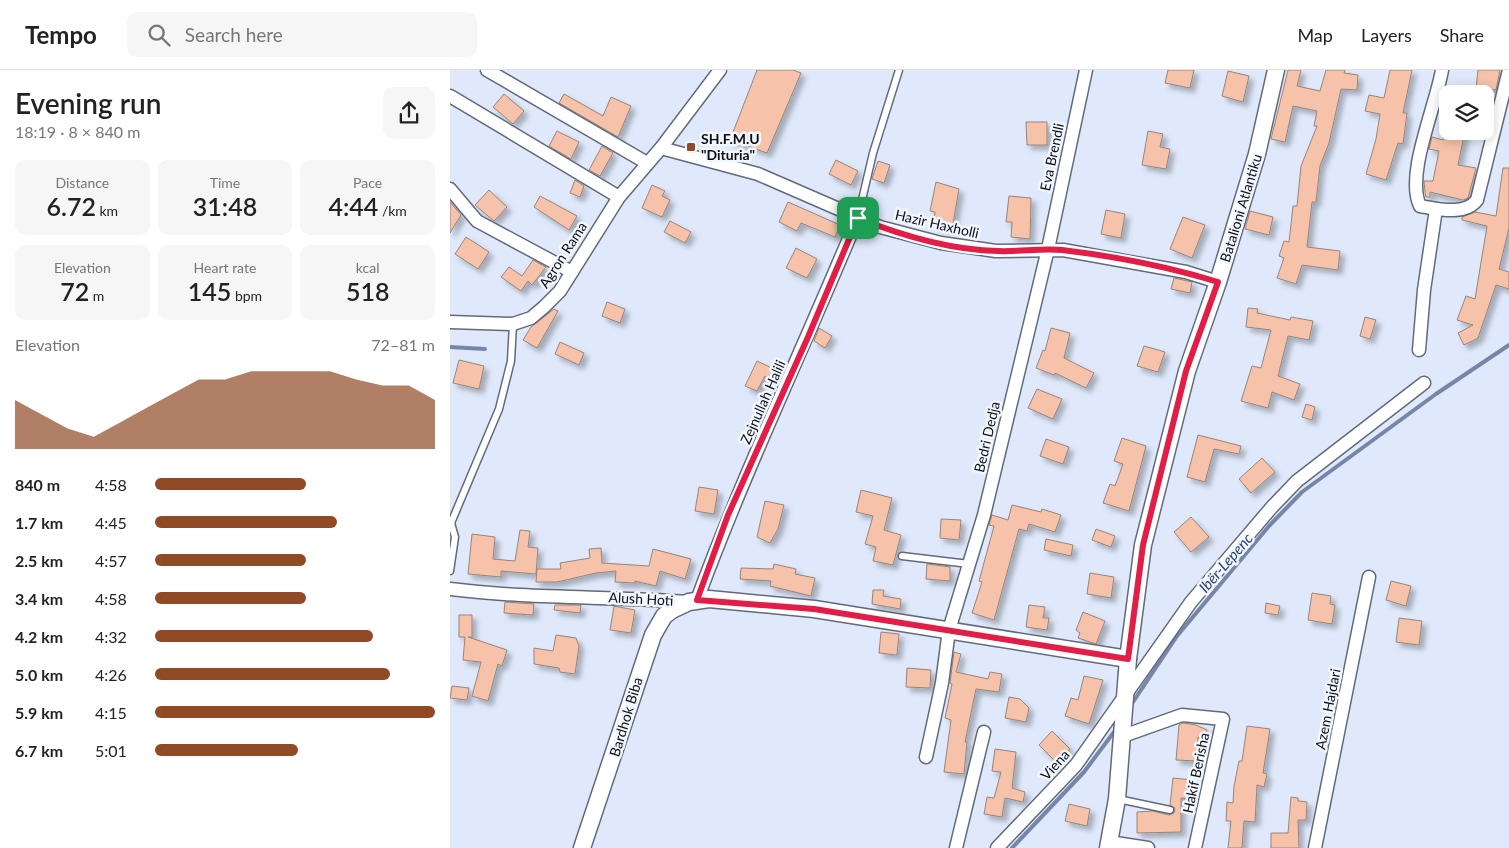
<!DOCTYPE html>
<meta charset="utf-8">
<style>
body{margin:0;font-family:Lato,sans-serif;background:#f6f6f6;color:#222;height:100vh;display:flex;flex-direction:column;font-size:19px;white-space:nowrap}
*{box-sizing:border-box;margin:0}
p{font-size:16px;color:#767676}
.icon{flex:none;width:28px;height:28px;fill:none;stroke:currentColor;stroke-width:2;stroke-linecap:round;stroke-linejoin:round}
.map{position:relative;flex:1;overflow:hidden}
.side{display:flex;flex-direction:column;background:#fff;width:450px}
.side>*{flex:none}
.buttons{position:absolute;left:989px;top:15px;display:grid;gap:10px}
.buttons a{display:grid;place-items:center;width:55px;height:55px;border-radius:10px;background:#fff;box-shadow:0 2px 12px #0003;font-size:25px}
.pin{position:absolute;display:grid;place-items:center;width:42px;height:42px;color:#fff;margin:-21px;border-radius:10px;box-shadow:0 2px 8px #0006}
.round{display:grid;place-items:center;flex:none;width:52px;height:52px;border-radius:10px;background:#f6f6f6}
.headline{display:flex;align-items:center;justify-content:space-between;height:85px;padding:0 15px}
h1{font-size:28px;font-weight:600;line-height:38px}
.metrics{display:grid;grid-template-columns:repeat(3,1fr);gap:8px;height:85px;padding:5px 15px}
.metrics div{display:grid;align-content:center;border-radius:10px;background:#f6f6f6;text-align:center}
.metrics b{font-size:25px;font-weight:600}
.metrics small{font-size:14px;font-weight:400}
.metrics p{font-size:14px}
.chart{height:140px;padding:10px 15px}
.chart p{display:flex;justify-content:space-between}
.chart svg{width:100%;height:90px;margin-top:5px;fill:#904a25;opacity:.7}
ul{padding:0 15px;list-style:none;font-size:16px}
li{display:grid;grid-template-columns:80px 60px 1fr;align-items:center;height:38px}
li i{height:12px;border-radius:6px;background:#904a25}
header{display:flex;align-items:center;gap:30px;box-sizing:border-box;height:70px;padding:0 25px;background:#fff;border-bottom:1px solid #e0e0e0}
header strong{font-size:24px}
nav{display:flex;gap:28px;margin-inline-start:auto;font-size:18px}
.search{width:350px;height:45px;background:#f6f6f6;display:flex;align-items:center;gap:12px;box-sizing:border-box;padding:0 18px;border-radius:10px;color:#767676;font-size:19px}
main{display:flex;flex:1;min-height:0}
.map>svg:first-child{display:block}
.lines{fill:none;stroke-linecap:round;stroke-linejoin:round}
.stream{stroke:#7686a8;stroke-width:4}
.building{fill:#f6c2a9;stroke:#97847b;filter:url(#shadow)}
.service-casing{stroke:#626a7a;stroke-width:9}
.minor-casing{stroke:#626a7a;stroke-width:15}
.tertiary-casing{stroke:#626a7a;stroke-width:19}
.service{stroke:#fff;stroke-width:6}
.minor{stroke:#fff;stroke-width:12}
.tertiary{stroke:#fff;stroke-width:16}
.route-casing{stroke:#fff;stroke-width:10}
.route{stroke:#e11d48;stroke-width:6}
.poi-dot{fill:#904a25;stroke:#f2f6fd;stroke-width:2}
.labels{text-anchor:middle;stroke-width:5;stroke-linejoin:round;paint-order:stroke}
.poi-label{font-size:14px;font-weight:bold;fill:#0a0d12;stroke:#f2f6fd;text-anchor:start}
.street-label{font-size:14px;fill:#0a0d12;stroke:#f2f6fd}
.water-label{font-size:15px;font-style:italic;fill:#2b437b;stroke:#f2f6fd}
</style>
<header>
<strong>Tempo</strong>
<div class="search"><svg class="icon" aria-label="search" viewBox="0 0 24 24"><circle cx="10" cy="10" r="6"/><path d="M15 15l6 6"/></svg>Search here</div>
<nav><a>Map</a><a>Layers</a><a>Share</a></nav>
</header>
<main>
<section class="side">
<div class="headline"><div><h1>Evening run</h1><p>18:19 · 8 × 840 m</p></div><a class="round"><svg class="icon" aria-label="share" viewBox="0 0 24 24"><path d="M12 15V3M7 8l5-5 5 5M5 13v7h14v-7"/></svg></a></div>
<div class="metrics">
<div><p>Distance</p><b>6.72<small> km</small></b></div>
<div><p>Time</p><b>31:48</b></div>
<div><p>Pace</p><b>4:44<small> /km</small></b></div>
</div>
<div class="metrics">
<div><p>Elevation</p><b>72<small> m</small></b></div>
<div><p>Heart rate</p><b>145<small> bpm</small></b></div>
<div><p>kcal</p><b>518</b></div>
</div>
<div class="chart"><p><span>Elevation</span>72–81 m</p>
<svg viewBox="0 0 160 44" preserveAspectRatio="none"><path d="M0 44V20L10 27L20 34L30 38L40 31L50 24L60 17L70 10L80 10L90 6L100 6L110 6L120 6L130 10L140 13L150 13L160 20V44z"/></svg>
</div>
<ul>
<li><b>840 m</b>4:58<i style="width:54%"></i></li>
<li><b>1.7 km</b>4:45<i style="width:65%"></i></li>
<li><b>2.5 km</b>4:57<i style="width:54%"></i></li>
<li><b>3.4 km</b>4:58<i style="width:54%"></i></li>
<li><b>4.2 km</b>4:32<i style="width:78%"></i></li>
<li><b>5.0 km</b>4:26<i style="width:84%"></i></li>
<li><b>5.9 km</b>4:15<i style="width:100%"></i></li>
<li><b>6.7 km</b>5:01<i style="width:51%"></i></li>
</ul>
</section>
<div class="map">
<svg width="1059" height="778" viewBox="0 0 1059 778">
<defs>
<filter id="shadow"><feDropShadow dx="4.5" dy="4.5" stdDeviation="2.5" flood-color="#0004"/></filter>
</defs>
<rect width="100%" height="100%" fill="#e0e9fb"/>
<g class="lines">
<g class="stream">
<path d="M0 277 35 279"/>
<path d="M681 635 727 566 819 456 852 422 986 324 1059 275"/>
<path d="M562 778 634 702 667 658"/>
</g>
</g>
<g class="building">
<path d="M307 0H343L351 3 317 83 280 70Z"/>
<path d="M718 0H744L740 18 715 13Z"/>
<path d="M838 0H851L847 16 870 21 876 0H895L894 3 908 5 907 20 891 19 879 73 870 96 866 132H862L857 177 890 181 888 200 852 195 846 214 827 208 834 188 829 186 834 171 839 172 843 136H847L851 96 867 56H864L867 41 843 36 835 72 821 69Z"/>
<path d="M940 0H962L953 43H957L953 74 948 73 936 110 916 104 926 69 930 44 915 41 919 25 934 28Z"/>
<path d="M1028 0H1050L1046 20 1026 18Z"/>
<path d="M778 1 799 6 793 32 772 26Z"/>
<path d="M54 24 74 41 63 54 43 37Z"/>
<path d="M114 24 153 46 161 27 181 36 168 67 109 33Z"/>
<path d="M576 52H597V75H577Z"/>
<path d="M107 61 129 72 121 89 99 76Z"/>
<path d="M698 61 713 64 710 77 720 79 716 99 692 95Z"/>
<path d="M994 61H1015L1008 95 1026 98 1018 128 1013 130 980 122V127H976L975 122 974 111H983L989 81 979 79 982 67 993 70Z"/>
<path d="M152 76 163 83 150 106 139 100Z"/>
<path d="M386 90 408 101 401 115 379 104Z"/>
<path d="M428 91 440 95 434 113 422 109Z"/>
<path d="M1053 98H1059V158L1049 199 1059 202V219L1046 215 1028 268 1014 275 1008 263 1023 255 1007 250 1016 226 1025 229 1037 156 1012 150V147L1025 142 1046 146Z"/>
<path d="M125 110 134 116 130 127 120 123Z"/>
<path d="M486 112 509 119 502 159 483 155 485 142 480 141Z"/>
<path d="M202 115 215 121 212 126 220 130 212 147 192 138Z"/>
<path d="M39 120 57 137 44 151 25 135Z"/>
<path d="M90 126 127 146 119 160 84 137Z"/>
<path d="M559 126 581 128 580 169 561 167 562 152H556Z"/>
<path d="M0 132 11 145 0 163Z"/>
<path d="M338 132 390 155 385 167 351 153 347 161 329 152Z"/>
<path d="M656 140 675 144 671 168 651 164Z"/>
<path d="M800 141 823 147 819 165 795 159Z"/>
<path d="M733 147 755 155 742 188 720 179Z"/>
<path d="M220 151 241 162 235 173 214 162Z"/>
<path d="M16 167 39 182 28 199 5 184Z"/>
<path d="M346 178 367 189 357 208 336 198Z"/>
<path d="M83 190 96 197 82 215 78 211 71 221 51 207 59 197 72 206Z"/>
<path d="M724 208 742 212 740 223 721 219Z"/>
<path d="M157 232 175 239 170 253 152 246Z"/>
<path d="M798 238 808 239 807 243 840 250 841 247 863 251 859 270 838 266 828 306 850 314 844 330 822 322 818 338 791 331 802 296 811 298 821 260 796 257Z"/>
<path d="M104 239 108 241 87 278 73 270 81 257Z"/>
<path d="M915 247 926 250 920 269 910 266Z"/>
<path d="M369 258 382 266 375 278 364 271Z"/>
<path d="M601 258 620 263 614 288 644 303 636 318 605 303 604 305 586 298 593 280 595 281Z"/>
<path d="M110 272 134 283 129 295 105 284Z"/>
<path d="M694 276 715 282 708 302 687 296Z"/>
<path d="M9 290 34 296 29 319 3 313Z"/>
<path d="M307 291 326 300 321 309 315 306 307 321 295 316Z"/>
<path d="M587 319 612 329 603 349 578 338Z"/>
<path d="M856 334 865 337 862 350 852 347Z"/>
<path d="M748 365 791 376 789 384 764 379 755 412 737 407Z"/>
<path d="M672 368 696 376 679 441 653 433 660 414 665 416 673 394 664 391Z"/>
<path d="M596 369 619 377 613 394 590 386Z"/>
<path d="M812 388 825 402 801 423 789 409Z"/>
<path d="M249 417 268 420 264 444 245 441Z"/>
<path d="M411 420 442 428 434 460 451 465 443 495 423 491 426 477 415 474 423 446 406 442Z"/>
<path d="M315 431 334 435 328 459 320 473 307 467Z"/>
<path d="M562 435 591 442 592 439 611 445 605 462 579 454 577 461 569 459 544 550 522 543 532 512 529 511 544 456 539 455 542 445 558 450Z"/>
<path d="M741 447 759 467 741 482 724 462Z"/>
<path d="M491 449 511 450 509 470 490 468Z"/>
<path d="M646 459 665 466 661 477 642 470Z"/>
<path d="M70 460 80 461 78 477 88 478 86 504 51 501V507L18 504 22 464 45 467 43 489 65 491Z"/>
<path d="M596 469 623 475 621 486 594 480Z"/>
<path d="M151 478 152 493 199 496 203 479 241 489 235 509 210 501 206 516 185 511V513L165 512 166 501 146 503 107 512H86L87 499H111L110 493 140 488 139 479Z"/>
<path d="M324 494 346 499 345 504 365 508 361 526 320 516 321 511 290 509 291 498 323 499Z"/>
<path d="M477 494 500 497V511L476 509Z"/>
<path d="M640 503 664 507 661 528 637 524Z"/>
<path d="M941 511 961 516 956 536 936 530Z"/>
<path d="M423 520H434L433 526 451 529 450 539 422 534Z"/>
<path d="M862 523 881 526 880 534 885 535 882 554 858 550Z"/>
<path d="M55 532 84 534 83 545 54 543Z"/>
<path d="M816 533 830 536 828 545 815 543Z"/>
<path d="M105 535H131L130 543 104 540Z"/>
<path d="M579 535 595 537 593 548H599L597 560 576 557Z"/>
<path d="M164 536 185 540 181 563 160 560Z"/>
<path d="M633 542 655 551 646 574 628 568 630 563 626 560Z"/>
<path d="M9 545H22V567H18L57 580 52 596 48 594 38 631 22 626 31 592 13 590 15 567H9Z"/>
<path d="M949 548 972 551 969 575 946 572Z"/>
<path d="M431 562 449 564 447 585 429 583Z"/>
<path d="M106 565 126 568 129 576 125 604 110 602 109 598 84 594V578L103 581Z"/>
<path d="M504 582 511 584 506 602 538 609 540 602 552 604 549 622 526 619 515 672H517L514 704 494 702 501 650 495 648 502 614 500 613Z"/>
<path d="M457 598 481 600 480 618 456 617Z"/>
<path d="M634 606 653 610 639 654 615 646 621 628 628 630Z"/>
<path d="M2 616 19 618 17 630 0 628Z"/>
<path d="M559 627 570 629 579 638 576 652 555 648Z"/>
<path d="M733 653 746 655 757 660 754 669 748 667 747 691 726 690 729 655Z"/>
<path d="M797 656 820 659 813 703 817 704 814 717 807 715 805 752 794 751 792 778H778L781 751H776L777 732 783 733 784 716 789 691H792Z"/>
<path d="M602 661 620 679 606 692 589 675Z"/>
<path d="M545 679 566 682 562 718 575 722 573 732 555 728 552 747 534 744 537 727 544 728 551 702 542 701Z"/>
<path d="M723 708 743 710 741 729 731 728V762L687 763V742L703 741 719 745 724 743 725 738 720 735Z"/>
<path d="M841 727 848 728V731L857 732 856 750H848L849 778H821V763H838Z"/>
<path d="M619 734 640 739 637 756 615 751Z"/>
</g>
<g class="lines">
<defs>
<g id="service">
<path d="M408 147 423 83 449 0"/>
<path d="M452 486 519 494"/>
<path d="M0 501 5 467 1 453 49 339 61 291 63 254"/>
<path d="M668 729 720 740"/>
</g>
<g id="minor">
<path d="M37 0 197 93"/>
<path d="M992 0C986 36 955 105 970 136 988 139 1015 146 1027 130L1059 0"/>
<path d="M0 26 169 127"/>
<path d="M211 78 308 104 430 157 491 173 546 181 613 180 736 202 768 212"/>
<path d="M0 119 27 151 122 202"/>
<path d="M0 252 63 254 81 248 94 237 110 221 169 127 211 78 270 0"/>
<path d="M969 280 974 220 986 139"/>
<path d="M0 519C79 529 159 526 239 532"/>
<path d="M247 530C295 400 355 275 408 147"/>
<path d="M673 666 732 645 773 649 745 778"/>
<path d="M476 687 492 613 499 560 534 445 598 179 636 0"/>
<path d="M659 772 698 778"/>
<path d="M506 778 534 662"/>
<path d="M547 778 626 695 741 532 822 437 847 411 974 313"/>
<path d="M865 778 919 507"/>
</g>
<g id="tertiary">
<path d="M132 778 203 565 214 546 222 540 239 532 259 529 364 539 678 589"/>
<path d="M658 778 667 729 678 589 693 475 737 301 768 212 807 84 826 0"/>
</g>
</defs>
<use href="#service" class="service-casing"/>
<use href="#minor" class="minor-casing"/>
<use href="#tertiary" class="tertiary-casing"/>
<use href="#service" class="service"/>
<use href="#minor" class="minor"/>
<use href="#tertiary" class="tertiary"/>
</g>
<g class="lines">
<defs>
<path id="route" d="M408 148C450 165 501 180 548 181 569 182 591 178 612 180 663 186 719 197 768 212L736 301 693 475 678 589 364 539 247 530 278 445 358 267Z"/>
</defs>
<use href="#route" class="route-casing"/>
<use href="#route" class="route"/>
</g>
<rect class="poi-dot" x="236" y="72" width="10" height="10" rx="2.5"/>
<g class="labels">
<g class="poi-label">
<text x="251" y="74">SH.F.M.U<tspan x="251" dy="16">"Dituria"</tspan></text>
</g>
<g class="street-label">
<text transform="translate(602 87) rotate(-78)" y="5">Eva Brendli</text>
<text transform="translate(791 138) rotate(-73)" y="5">Batalioni Atlantiku</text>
<text transform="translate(487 154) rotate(13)" y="5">Hazir Haxholli</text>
<text transform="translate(113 185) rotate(-57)" y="5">Agron Rama</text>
<text transform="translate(313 332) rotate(-66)" y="5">Zejnullah Halili</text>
<text transform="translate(537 367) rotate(-77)" y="5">Bedri Dedja</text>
<text transform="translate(191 529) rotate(3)" y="5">Alush Hoti</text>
<text transform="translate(878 639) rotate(-79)" y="5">Azem Hajdari</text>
<text transform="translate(176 647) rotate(-73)" y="5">Bardhok Biba</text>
<text transform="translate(605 695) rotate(-48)" y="5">Viena</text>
<text transform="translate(746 703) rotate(-78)" y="5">Hakif Berisha</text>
</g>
<g class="water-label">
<text transform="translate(776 493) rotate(-49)" y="5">Ibër-Lepenc</text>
</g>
</g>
</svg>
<div class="buttons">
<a><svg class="icon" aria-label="layers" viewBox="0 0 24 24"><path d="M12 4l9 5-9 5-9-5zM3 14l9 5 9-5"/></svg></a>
</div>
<div class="pin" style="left:408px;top:148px;background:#1e9e55"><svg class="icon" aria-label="arrive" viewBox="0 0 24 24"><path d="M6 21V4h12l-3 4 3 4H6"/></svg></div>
</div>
</main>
